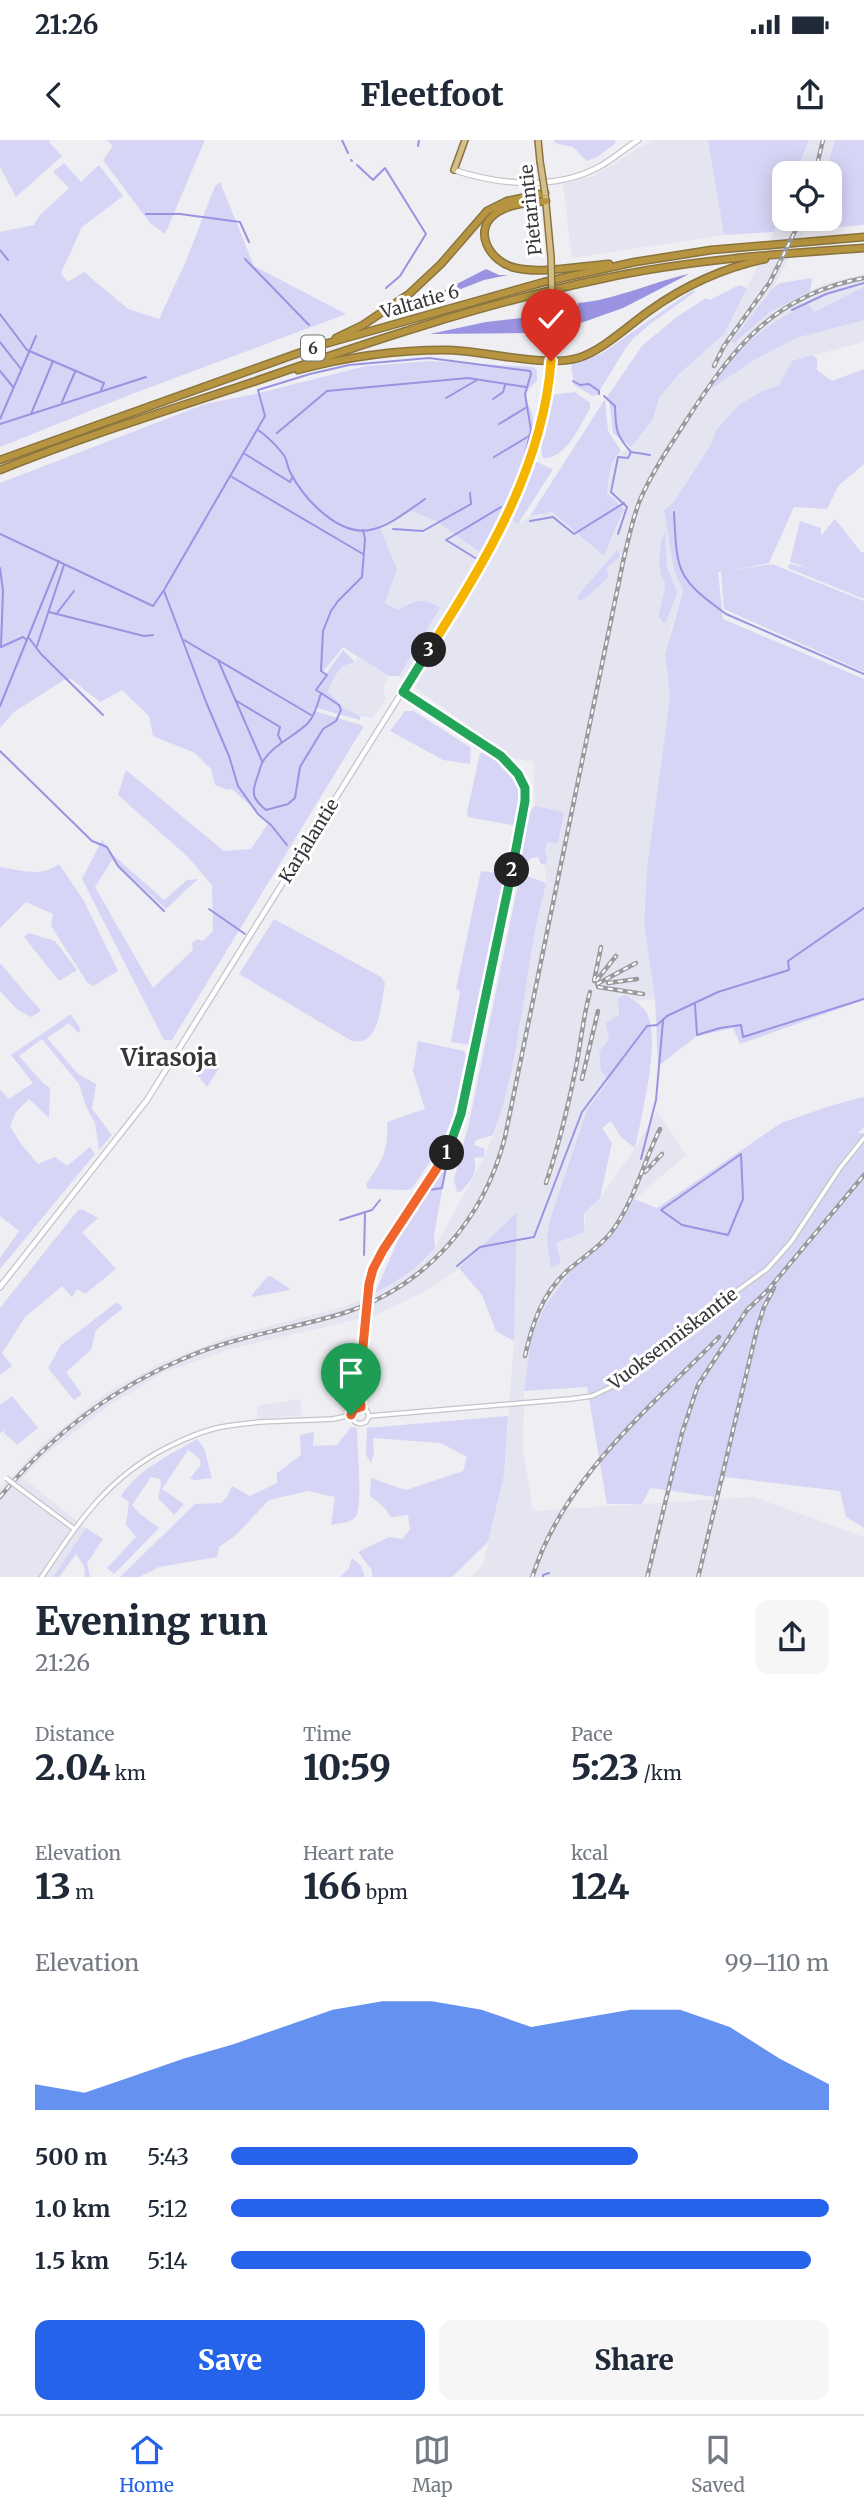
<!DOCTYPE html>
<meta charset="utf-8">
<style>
body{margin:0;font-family:Merriweather,serif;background:#f6f6f7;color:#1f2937;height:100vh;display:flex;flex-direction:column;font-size:26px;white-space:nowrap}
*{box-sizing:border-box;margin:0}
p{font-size:23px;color:#747a83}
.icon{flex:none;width:38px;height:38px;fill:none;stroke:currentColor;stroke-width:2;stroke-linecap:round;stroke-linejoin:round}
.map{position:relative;height:1437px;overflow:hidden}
.panel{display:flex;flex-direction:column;background:#fff;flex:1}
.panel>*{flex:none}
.buttons{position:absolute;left:772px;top:21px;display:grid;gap:14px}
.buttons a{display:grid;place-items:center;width:70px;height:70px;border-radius:14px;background:#fff;box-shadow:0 4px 18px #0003;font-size:35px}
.pin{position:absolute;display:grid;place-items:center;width:60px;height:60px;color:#fff;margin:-72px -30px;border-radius:50% 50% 50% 0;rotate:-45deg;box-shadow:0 0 7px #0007}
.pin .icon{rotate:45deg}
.km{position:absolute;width:35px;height:35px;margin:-18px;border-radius:50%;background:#222;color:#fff;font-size:19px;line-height:35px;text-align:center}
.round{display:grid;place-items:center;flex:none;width:74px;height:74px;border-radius:14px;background:#f6f6f7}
.headline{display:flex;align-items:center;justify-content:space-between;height:119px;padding:0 35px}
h1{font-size:38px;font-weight:800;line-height:52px}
.stats{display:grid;grid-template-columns:repeat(3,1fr);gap:10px;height:119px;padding:7px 35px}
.stats div{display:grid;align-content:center}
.stats b{font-size:35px;font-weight:800}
.stats small{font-size:19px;font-weight:400}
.stats p{font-size:19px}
.chart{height:196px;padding:14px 35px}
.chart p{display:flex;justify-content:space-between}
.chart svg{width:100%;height:126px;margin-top:7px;fill:#2563eb;opacity:.7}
.action{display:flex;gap:14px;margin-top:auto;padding:14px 35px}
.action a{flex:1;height:80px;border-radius:14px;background:#2563eb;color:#fff;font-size:28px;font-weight:800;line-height:80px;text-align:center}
.action a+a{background:#f6f6f7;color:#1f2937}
ul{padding:0 35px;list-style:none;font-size:23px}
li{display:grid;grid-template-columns:112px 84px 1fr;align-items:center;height:52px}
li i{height:18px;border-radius:9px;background:#2563eb}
.status{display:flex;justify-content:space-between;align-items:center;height:49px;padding:0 35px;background:#fff;direction:ltr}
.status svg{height:19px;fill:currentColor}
header{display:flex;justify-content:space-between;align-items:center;height:91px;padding:0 35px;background:#fff;font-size:32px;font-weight:800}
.tab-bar{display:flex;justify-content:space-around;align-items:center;height:98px;border-top:2px solid #e0e1e3;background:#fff;font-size:19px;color:#747a83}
.tab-bar a{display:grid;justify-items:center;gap:4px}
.tab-bar .current{color:#2563eb}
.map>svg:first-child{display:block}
.built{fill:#e5e5f2}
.green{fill:#d6d5f6}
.water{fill:#9a93e2}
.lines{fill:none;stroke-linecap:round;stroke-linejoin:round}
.stream{stroke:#9a93e2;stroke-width:2}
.tertiary-casing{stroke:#c4c4c9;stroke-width:6}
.secondary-casing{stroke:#c4c4c9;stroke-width:7}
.primary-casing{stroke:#8a743e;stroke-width:8}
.motorway-casing{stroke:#8a743e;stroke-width:9}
.tertiary{stroke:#fff;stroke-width:3.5}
.secondary{stroke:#fff;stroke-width:4.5}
.primary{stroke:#d4bf8c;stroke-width:5}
.motorway{stroke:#b79540;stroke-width:6}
.rail-casing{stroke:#9a9a9e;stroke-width:4.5}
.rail{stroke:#fff;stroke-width:2;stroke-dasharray:5;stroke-linecap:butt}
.tertiary-bridge-casing{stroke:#c4c4c9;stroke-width:6;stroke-linecap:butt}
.primary-bridge-casing{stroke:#8a743e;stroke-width:8;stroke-linecap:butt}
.tertiary-bridge{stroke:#fff;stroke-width:3.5}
.primary-bridge{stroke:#d4bf8c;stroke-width:5}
.split-1-casing{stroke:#fff;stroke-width:14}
.split-2-casing{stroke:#fff;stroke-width:14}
.split-3-casing{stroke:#fff;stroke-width:14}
.split-4-casing{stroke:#fff;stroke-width:14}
.split-1{stroke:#f0652b;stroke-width:9}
.split-2{stroke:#22a559;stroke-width:9}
.split-3{stroke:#22a559;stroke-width:9}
.split-4{stroke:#f5b400;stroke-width:9}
.labels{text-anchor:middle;stroke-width:6;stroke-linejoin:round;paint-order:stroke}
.shield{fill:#fff;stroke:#737374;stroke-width:2}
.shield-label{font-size:16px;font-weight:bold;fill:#373739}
.street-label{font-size:18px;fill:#373739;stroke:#fff}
.district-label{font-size:24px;font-weight:bold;fill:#373739;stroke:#fff}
</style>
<div class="status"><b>21:26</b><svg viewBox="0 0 49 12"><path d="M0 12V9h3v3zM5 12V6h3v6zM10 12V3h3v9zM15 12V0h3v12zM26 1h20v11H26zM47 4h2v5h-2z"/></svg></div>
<header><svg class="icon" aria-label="back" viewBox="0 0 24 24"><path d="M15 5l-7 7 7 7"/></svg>Fleetfoot<svg class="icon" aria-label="share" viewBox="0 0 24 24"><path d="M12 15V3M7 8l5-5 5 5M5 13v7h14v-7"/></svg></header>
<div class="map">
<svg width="864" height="1438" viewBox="0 0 864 1438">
<rect width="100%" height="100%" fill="#eeeef3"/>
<g class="built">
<path d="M652 0H708L724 95 572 118 563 44 594 36Z"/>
<path d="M809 0H835L825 33H796Z"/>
<path d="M784 66V79H810L809 82 773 148 735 202 770 172 792 160 824 144 864 134V202L792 221 779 245 762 251 716 290 710 306 673 363 674 429 683 451 669 495 666 532 670 557 647 728 644 784 655 859 634 861 625 855 609 899 608 941 587 970 556 1103 586 1083 584 1073 600 1058 635 1008 657 971 686 1015 635 1059 621 1083 543 1170 531 1198 524 1251 523 1310 533 1371 754 1357 864 1397V1437H471L483 1425 504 1335 514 1201 516 1073 459 1128 427 1150 376 1175 230 1209 165 1232 110 1265 46 1314 23 1338 86 1388 53 1437 0 1438V1349L42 1304 103 1255 161 1223 227 1197 347 1166 398 1141 424 1122 435 1108 484 1017 497 986 520 887 529 818 546 745 545 725 548 719 545 711 547 701 564 673 535 666 533 621 514 619 399 536 440 468 412 461 398 470 384 463 397 429 379 385 419 368 497 377 512 379 518 384 530 376 552 372 604 415 623 375 607 354 609 333 615 316 631 307 653 279 659 258 678 235 724 194 774 92Z"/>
<path d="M357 516 389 536 383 548 386 559 373 578 360 576 344 568 328 551 339 529 349 523H356Z"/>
<path d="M301 1259 302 1275 257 1279V1266Z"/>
</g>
<g class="green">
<path d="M0 0H50L49 2 62 16 16 57 0 27Z"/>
<path d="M107 0H205L165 94 150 83 103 20 113 6Z"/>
<path d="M554 0H614L616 3 597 17 587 21 573 7 555 3Z"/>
<path d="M708 0H809L796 33H784V66L774 92 724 95Z"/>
<path d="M835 0H864V84L862 85 826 88 809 82 810 79H830V33H825Z"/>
<path d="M64 23 81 42 99 25 123 56 82 87 61 133 68 142 84 132 128 169 159 179 186 121 215 46 220 42 254 126 346 174 132 254 0 307V92L34 85 40 75 69 48 53 32Z"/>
<path d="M812 138 810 151 770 172 734 203 731 202 773 148 780 143Z"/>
<path d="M739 145 747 148 724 194 678 235 659 258 653 279 631 307 613 293 610 266 607 257 642 206 678 176 706 158 710 160Z"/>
<path d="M864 147V180L796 198 756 219 711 249C731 211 770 181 808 164L814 172Z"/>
<path d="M694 149 695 152 650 184 633 199 625 209 597 255 593 256 574 245 571 224 601 214Z"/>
<path d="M812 215 817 219V230L832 241 864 229V324L839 345 827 369 794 367 769 423 733 430 772 424 864 461V532L724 469 721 432H718L723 479 864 539V860L740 904 733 888 697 896 658 926 655 859 644 784 647 728 670 557 665 515 683 451 674 430 664 370 673 363 710 306 716 290 739 265 762 251 779 245 792 221Z"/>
<path d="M430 221 533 227 537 230V241C512 261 539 265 532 288 524 317 516 347 503 375 497 388 488 400 481 413L436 381 412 371 379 385 397 429 385 463 398 470C414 460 424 457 440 468L399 536H389L343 507 323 532 326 534 343 510 356 523C339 522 335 537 328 551L344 568 360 576V580L317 568 315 571 364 586 172 900H164L82 739 102 700 111 713 164 760 187 740 198 739 166 769 112 720 95 747 153 848 193 810 192 803 197 799 203 801 213 791 212 745 188 717 118 655 126 630 224 711 251 709 269 682 232 649 228 650 215 645 211 629 195 613 153 596 149 576 122 550 100 562 71 539 64 540 14 572 0 588V343L205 264 255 254 366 226Z"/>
<path d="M575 252 590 263V269C579 286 567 318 544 318L542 316 541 301 552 255Z"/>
<path d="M605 259 608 291 621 311C609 321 609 339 607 353L624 369 604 416 552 372 530 376Z"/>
<path d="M535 321 552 329V331L518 384 512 380 511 375Z"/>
<path d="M835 379 861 412H864V459L788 428 789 424 809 428 790 422 800 381 821 388V396Z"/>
<path d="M665 391 667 426 677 453 666 482 663 483 659 477C659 472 666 447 665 445 665 440 662 439 661 435 658 423 660 400 665 391Z"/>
<path d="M618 409 619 418 607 427 608 438 583 460H579L577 458 579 454Z"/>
<path d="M405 571H414L471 608 470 624 443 620 390 591Z"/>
<path d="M480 613C499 615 519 636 520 655 521 664 518 674 516 683L512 685 468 677 467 673Z"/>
<path d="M535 666 564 672 558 703 547 702 545 711 548 719 545 725 541 724 538 717 531 718 524 725 517 724C520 705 520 679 535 666Z"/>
<path d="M59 724 84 761 118 831 93 846 87 842 51 786 53 774 26 762 0 788V727C21 730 41 738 59 724Z"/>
<path d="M481 731 506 734 469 905 451 902 460 851 456 849Z"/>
<path d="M520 734 544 742 546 745C523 827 523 915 493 995L476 1000 474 1005 485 1009 484 1017 474 1018C479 1031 470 1043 460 1052H457L454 1039 469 983Z"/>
<path d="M274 779 381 837 385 843C381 863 380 907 352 901L239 834Z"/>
<path d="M29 793 55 801 77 830 59 841 24 797Z"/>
<path d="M0 823 41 871 31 877 18 870 0 851Z"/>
<path d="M625 855C632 859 642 865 646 872 662 897 641 978 635 1008L620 996 611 981 602 988 612 1003 600 1058 584 1073V1092L556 1103 561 1123 551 1128 547 1099 550 1080 587 970 608 941 601 930 599 912 609 899 606 883 619 875 618 858Z"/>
<path d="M71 874 81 890 78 893 69 883 47 898 78 934 96 944 92 969 112 995 99 1010 95 983 86 967 79 944 42 899 19 916 44 944 50 948 49 978 29 959 16 972 10 986 21 1004 38 1024 55 1017 67 1026 90 1007 95 1014 0 1129V1118L19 1091 0 1076V950L9 959 33 943 11 915Z"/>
<path d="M418 901 464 911 466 915 451 983 439 1009 412 1048 407 1050 369 1049 366 1046 367 1043C382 1021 389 1010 387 982L425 969 413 931Z"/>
<path d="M191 910 219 928 207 947 191 927Z"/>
<path d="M862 957 864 958V987L858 993H864V1388L846 1377 840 1351 726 1337 715 1357 650 1348 642 1364H607L587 1247 524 1251 531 1198 543 1170 570 1132 608 1099 621 1083 634 1059 657 1068 781 983 827 967Z"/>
<path d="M446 1027 434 1096 435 1108C418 1129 398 1141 375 1153L399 1098 438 1035Z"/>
<path d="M82 1069 98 1078 82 1092 116 1129 85 1154 77 1149 72 1157 62 1146 25 1177 2 1213 12 1226 0 1235V1168L78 1070Z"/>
<path d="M517 1072 514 1201 496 1191 482 1155 459 1128Z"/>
<path d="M270 1136 289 1148V1150L253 1157 252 1155 267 1137Z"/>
<path d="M117 1162 123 1168 96 1190 91 1210 66 1232 82 1254 74 1260 48 1228 61 1205Z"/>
<path d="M12 1256 38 1288 17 1305 3 1292 6 1288 0 1293V1265Z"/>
<path d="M508 1276 504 1335 488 1402 452 1437H372V1430L358 1412 389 1397 403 1399 410 1389 408 1375 391 1377 384 1367 370 1356 371 1338 406 1350 463 1331 467 1317 441 1303 373 1298 374 1313 371 1323 366 1315 367 1288Z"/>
<path d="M351 1287 357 1288C357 1306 363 1362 356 1376 353 1383 338 1383 331 1385L335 1357 308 1351 269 1360 236 1395 219 1407 217 1417 159 1427 139 1437H120L195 1364 221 1363 227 1357 232 1346 250 1356 277 1343V1333L301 1315 300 1295 314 1292 313 1306 337 1305Z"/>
<path d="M197 1299 204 1308 212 1338 194 1340 190 1338 201 1325 199 1318 188 1310 162 1349 184 1364 174 1375 158 1358 161 1345 160 1339 151 1337 132 1365 140 1374 159 1388 114 1434 107 1428 136 1397 126 1385 129 1362 121 1356C138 1329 170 1315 197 1299Z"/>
<path d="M86 1388 103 1399 87 1423 90 1437H85L84 1426 76 1414 59 1437H53Z"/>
<path d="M352 1418 361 1426 365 1437H340L349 1428Z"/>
</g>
<g class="water">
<path d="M486 129 499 135H508L484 140 402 172Z"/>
<path d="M689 134 623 168 578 184V163C616 160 651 142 689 134Z"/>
<path d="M530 177 533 191 530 193 430 194 486 182Z"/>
</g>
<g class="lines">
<g class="stream">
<path d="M342 0 348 13"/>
<path d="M418 6 419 0"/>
<path d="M351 20 352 21"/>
<path d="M357 25 373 40 385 28 426 94 400 136 386 148"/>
<path d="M146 74H180L240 82 249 102"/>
<path d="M0 110 8 120"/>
<path d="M245 119 309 185"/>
<path d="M792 170 826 154 864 143"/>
<path d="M0 174 27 210 104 243 101 250"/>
<path d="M0 202 21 229"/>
<path d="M0 231 13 247"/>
<path d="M573 241 580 245 589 244 599 251V254"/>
<path d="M604 256 615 266C616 289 615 294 631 312L650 315"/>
<path d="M446 258 477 240"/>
<path d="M493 259 503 252 505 245"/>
<path d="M62 262 75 232"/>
<path d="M31 274 53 221"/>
<path d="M0 279 36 196"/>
<path d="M0 284 146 237"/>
<path d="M499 284 527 267"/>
<path d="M258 290C267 296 279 308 285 317 287 322 288 328 290 332 304 359 340 399 374 389 392 384 409 370 425 359"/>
<path d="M277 293 327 251 468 238 526 247"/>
<path d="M245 314 290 342 292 338"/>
<path d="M494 317 529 296"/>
<path d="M232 337 363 414"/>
<path d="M674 372C677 432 676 438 726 474L864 534"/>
<path d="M530 381 553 377 574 394 624 363"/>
<path d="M393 389 423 391 471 364 470 353"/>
<path d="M0 394 153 466 164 450 265 276 258 250 310 234 349 225 429 218 530 231 531 234 525 254 531 290 523 323 501 378 477 419 446 400 501 367"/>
<path d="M618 394 627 367 611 352 618 317 628 318 631 312"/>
<path d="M0 428 3 451 1 507"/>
<path d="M164 451 206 562 229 616 238 646 258 674 271 685 287 705"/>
<path d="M49 472 144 496 153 495"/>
<path d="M57 473 74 451"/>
<path d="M29 498 41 514 103 575"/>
<path d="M184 500 311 575"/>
<path d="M37 506 64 425"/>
<path d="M1 507 23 497 27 500"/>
<path d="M218 520 262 621"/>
<path d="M321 553 339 565 341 570 336 581 323 589 300 627 295 658 288 664 266 670C253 659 251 654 257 638 259 633 260 627 262 623 272 605 294 597 308 583 315 576 318 563 321 553L316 550 327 535 321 531 323 491 331 471 338 461 362 437 365 399 363 390"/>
<path d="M235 560 280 587 278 595 281 601"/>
<path d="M0 566 59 421"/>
<path d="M0 611 92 701 107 707 118 726 164 771"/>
<path d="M209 769 245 794"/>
<path d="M695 864 697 895 720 888 741 885 743 897 864 859"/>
<path d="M454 991 505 743"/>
<path d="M741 1014 743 1059 728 1095 682 1085 661 1070Z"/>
<path d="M641 1019 656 960 663 881"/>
<path d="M429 1050 442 1048 450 1007"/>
<path d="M340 1080 372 1070 380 1060"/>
<path d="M364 1115 365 1074"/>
<path d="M457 1126 480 1107 534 1097 582 972 647 886 657 885 667 876 718 852 789 830 788 821 864 768"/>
<path d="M543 1438V1435L549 1433"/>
</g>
<defs>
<g id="tertiary">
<path d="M369 1144C381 1089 438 1042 458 986L525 661C526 644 519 633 507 621L403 552"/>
<path d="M361 1267 359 1253 365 1190"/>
<path d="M351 1275 355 1282 360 1284 366 1282 369 1276"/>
<path d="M351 1275 354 1269 361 1267 366 1269 369 1276"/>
<path d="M369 1276 570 1259 592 1256 611 1247 660 1207 767 1129 791 1102 840 1028 864 998"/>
<path d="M19 1348 73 1388"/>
<path d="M41 1438C78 1383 106 1339 166 1308 184 1299 201 1291 221 1287 257 1280 296 1281 333 1279L351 1275"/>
</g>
<g id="secondary">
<path d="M454 30C499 45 554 50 597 28 612 20 624 9 638 0"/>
<path d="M0 1147 147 960 482 424C516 361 545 293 551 221"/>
</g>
<g id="primary">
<path d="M538 0 540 21"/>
<path d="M454 30 465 0"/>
<path d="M545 53 551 117"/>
<path d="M551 221 552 163"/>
</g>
<g id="motorway">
<path d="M546 61C530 63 512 63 498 72 470 89 490 123 516 128 542 134 581 126 609 124"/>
<path d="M336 198 363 185 409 154 441 124 487 71 507 61 545 53"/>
<path d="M298 230C346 217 395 210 445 210 484 210 542 228 578 218 602 211 629 185 649 171 684 146 723 128 765 119"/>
<path d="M0 320 321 205 544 142 635 122 711 110 864 97"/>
<path d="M0 330C82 297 166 271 250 243 366 203 481 164 601 139 688 120 776 114 864 108"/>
</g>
</defs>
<use href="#tertiary" class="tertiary-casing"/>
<use href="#secondary" class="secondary-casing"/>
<use href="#primary" class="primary-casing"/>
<use href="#motorway" class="motorway-casing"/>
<use href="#tertiary" class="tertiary"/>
<use href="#secondary" class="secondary"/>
<use href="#primary" class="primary"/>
<use href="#motorway" class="motorway"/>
<defs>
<g id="rail">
<path d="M815 33 823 0"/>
<path d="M714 226 724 206 770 142 801 79"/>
<path d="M594 841 601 807"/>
<path d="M596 841 616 816"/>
<path d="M608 843 637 839"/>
<path d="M597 844 636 823"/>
<path d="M598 847 643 854"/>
<path d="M582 939 598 871"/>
<path d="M645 1032 662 1014"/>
<path d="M546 1043C559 1005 568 967 576 927 581 902 583 877 590 852"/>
<path d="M525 1216C532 1184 542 1154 567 1131 583 1117 603 1105 615 1087 635 1058 644 1021 660 989"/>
<path d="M0 1357C50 1296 113 1248 185 1218 236 1196 292 1189 344 1173 426 1146 484 1080 505 997L623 422C628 401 632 380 640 360 652 332 670 306 686 281 733 208 773 155 864 138"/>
<path d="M532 1438C563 1338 649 1269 719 1197"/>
<path d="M647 1438 682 1293 698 1245 747 1170 768 1150 864 1035"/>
<path d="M698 1438 757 1189 764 1167 774 1148"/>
</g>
</defs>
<use href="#rail" class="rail-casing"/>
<use href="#rail" class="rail"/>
<defs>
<g id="tertiary-bridge">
<path d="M365 1190 369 1144"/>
<path d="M6 1338 19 1348"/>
</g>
<g id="primary-bridge">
<path d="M540 21 545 53"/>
<path d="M551 117 552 163"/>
</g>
</defs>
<use href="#tertiary-bridge" class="tertiary-bridge-casing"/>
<use href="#primary-bridge" class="primary-bridge-casing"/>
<use href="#tertiary-bridge" class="tertiary-bridge"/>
<use href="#primary-bridge" class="primary-bridge"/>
</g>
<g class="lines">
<defs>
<path id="split-1" d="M351 1275 354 1269 361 1267 359 1253 361 1227 369 1144 373 1129 383 1110 447 1013"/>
<path id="split-2" d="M447 1013 461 974 512 730"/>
<path id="split-3" d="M429 510 403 552 501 616 518 634 525 648V661L512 730"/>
<path id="split-4" d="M429 510C485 421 543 329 551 221"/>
</defs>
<use href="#split-1" class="split-1-casing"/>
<use href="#split-2" class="split-2-casing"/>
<use href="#split-3" class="split-3-casing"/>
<use href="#split-4" class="split-4-casing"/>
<use href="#split-1" class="split-1"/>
<use href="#split-2" class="split-2"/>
<use href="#split-3" class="split-3"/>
<use href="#split-4" class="split-4"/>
</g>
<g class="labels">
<rect class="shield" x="301" y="195.5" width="24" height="25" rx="5"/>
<g class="shield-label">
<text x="313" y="214">6</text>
</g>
<g class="street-label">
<text transform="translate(531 70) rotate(-96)" y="6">Pietarintie</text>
<text transform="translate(420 162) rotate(-16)" y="6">Valtatie 6</text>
<text transform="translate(309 701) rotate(-58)" y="6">Karjalantie</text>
<text transform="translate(673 1199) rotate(-37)" y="6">Vuoksenniskantie</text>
</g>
<g class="district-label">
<text x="169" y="926">Virasoja</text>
</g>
</g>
</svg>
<div class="buttons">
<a><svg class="icon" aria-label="locate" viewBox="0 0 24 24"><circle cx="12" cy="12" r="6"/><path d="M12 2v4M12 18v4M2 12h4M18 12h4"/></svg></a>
</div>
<div class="pin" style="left:351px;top:1275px;background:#1e9e55"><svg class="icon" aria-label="arrive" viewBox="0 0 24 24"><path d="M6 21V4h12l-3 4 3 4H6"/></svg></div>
<div class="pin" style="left:551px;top:221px;background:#d93025"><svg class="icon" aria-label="check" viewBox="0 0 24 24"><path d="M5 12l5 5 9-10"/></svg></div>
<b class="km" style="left:447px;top:1013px">1</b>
<b class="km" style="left:512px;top:730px">2</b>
<b class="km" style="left:429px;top:510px">3</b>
</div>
<section class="panel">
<div class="headline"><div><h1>Evening run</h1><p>21:26</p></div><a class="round"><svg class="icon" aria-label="share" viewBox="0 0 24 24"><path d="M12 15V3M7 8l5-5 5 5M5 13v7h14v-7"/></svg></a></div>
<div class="stats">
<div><p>Distance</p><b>2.04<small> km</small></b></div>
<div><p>Time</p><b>10:59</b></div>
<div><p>Pace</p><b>5:23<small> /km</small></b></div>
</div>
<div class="stats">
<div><p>Elevation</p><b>13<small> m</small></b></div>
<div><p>Heart rate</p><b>166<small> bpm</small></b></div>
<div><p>kcal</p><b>124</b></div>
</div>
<div class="chart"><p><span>Elevation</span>99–110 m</p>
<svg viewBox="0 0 160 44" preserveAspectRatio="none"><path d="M0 44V35L10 38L20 32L30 26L40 21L50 15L60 9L70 6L80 6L90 9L100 15L110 12L120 9L130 9L140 15L150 26L160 35V44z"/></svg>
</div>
<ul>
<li><b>500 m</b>5:43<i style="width:68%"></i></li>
<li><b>1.0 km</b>5:12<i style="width:100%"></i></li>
<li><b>1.5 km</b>5:14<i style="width:97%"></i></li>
</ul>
<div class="action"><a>Save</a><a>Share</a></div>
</section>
<nav class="tab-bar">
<a class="current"><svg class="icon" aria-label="home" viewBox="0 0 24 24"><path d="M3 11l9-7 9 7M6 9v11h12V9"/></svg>Home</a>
<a><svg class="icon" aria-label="map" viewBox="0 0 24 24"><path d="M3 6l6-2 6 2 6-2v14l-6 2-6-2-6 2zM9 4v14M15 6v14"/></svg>Map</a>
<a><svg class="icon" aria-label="saved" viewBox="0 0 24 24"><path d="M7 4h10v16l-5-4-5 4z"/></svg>Saved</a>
</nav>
